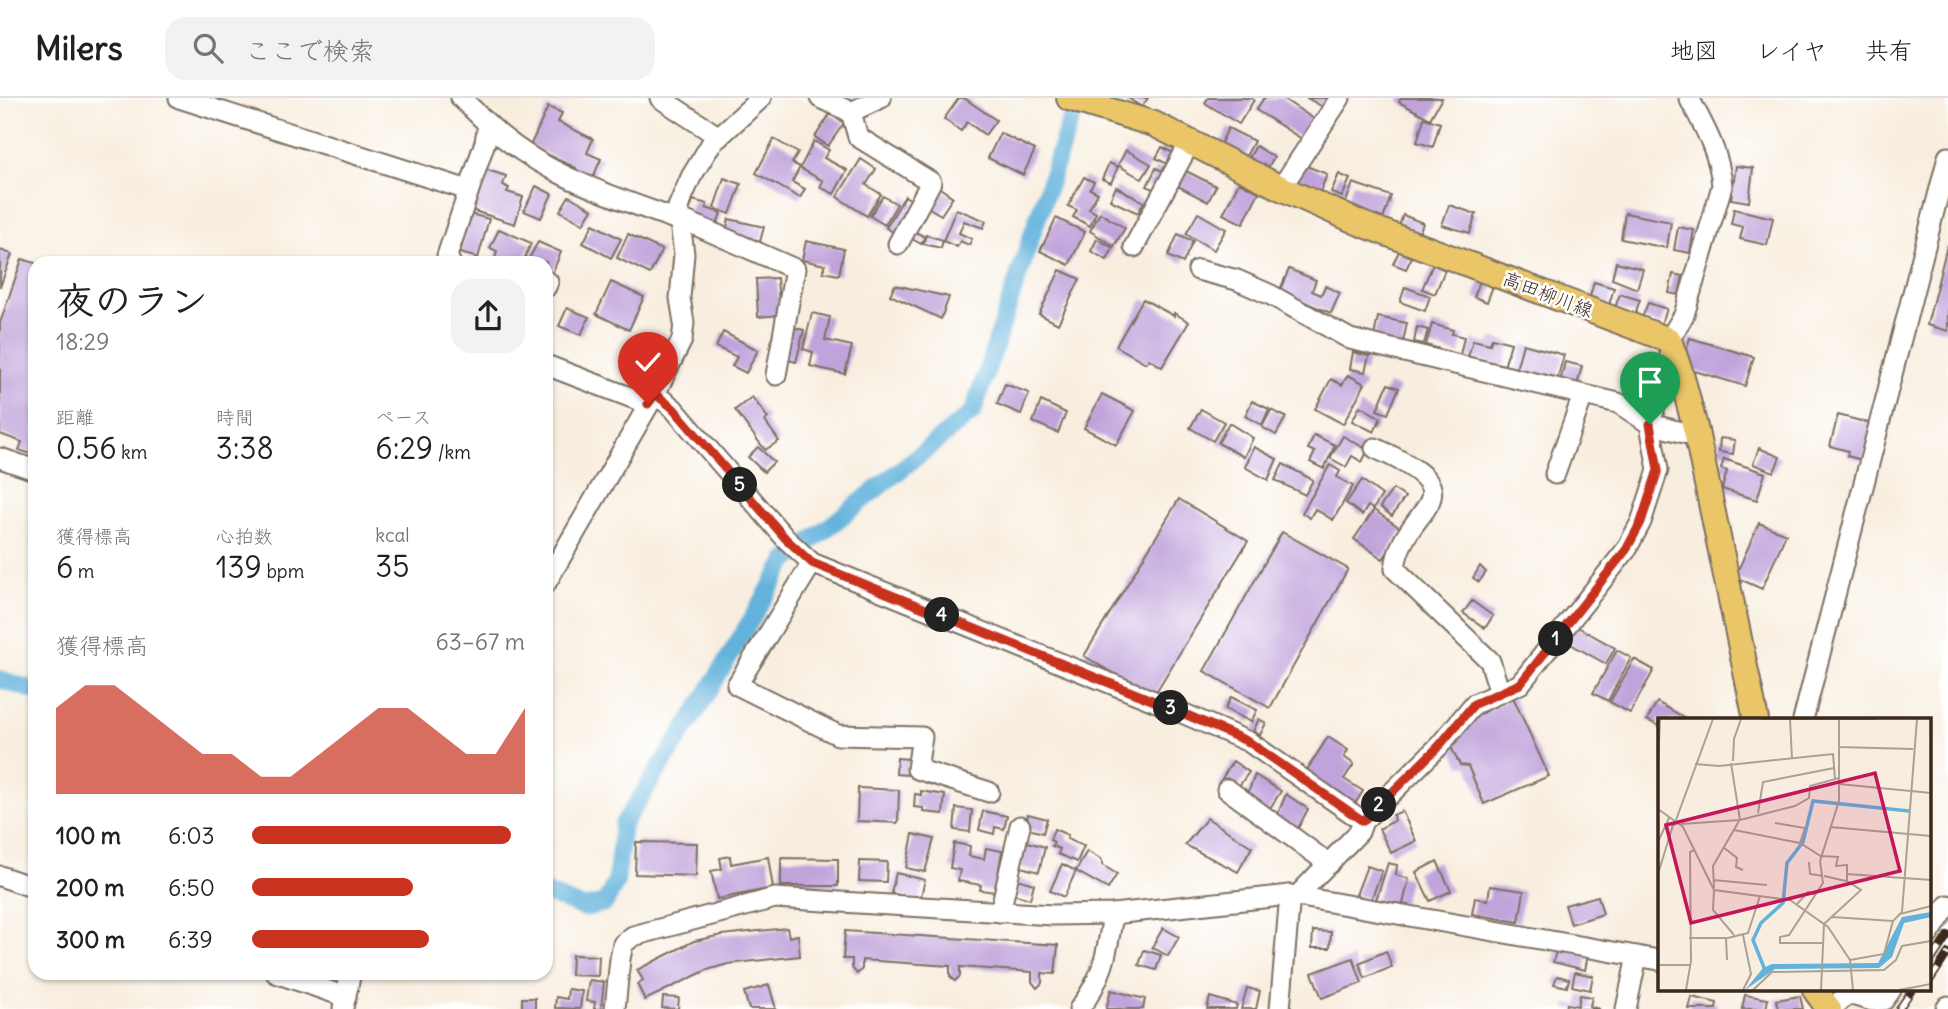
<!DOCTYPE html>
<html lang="ja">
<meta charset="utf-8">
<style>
body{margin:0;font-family:Delius,"Klee One",sans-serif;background:#f2f2f2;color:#202124;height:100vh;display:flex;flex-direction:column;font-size:26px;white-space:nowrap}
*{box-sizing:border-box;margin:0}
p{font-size:23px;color:#757577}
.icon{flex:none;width:38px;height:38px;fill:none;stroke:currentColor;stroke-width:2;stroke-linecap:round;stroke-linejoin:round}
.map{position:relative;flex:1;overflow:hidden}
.details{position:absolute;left:28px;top:158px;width:525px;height:724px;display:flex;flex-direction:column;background:#fff;border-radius:21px;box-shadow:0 2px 5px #0004}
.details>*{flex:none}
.pin{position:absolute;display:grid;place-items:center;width:60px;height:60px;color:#fff;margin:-72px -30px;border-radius:50% 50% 50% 0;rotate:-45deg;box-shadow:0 0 7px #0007}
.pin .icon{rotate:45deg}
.km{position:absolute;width:35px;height:35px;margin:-18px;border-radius:50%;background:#222;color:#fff;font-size:19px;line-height:35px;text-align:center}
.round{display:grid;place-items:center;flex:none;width:74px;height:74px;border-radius:21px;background:#f2f2f2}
.summary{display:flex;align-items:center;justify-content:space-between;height:119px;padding:0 28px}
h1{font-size:38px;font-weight:600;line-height:52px}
.stats{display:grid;grid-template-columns:repeat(3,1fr);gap:10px;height:119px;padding:7px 28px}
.stats div{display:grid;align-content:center}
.stats b{font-size:30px;font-weight:600}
.stats small{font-size:19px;font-weight:400}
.stats p{font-size:19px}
.chart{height:196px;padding:14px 28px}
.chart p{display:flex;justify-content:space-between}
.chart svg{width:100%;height:126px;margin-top:7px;fill:#c8321e;opacity:.7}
ul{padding:0 28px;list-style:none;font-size:23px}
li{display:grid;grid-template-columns:112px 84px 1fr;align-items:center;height:52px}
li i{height:18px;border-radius:9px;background:#c8321e}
header{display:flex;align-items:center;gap:42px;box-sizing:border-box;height:98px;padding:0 35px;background:#fff;border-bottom:2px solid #e0e0e0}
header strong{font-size:33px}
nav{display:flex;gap:38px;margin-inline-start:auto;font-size:24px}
.search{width:490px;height:63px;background:#f2f2f2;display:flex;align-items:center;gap:18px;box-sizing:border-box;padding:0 24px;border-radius:21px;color:#757577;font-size:26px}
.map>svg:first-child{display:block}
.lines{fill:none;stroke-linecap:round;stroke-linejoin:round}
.canal{stroke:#62b2dc;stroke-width:18}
.building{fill:#c0a3db}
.minor-casing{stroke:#7d6f62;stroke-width:23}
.major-casing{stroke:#7d6f62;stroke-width:28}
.minor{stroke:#fff;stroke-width:19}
.major{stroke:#eac669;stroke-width:24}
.rail-casing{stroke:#3b2a1e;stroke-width:8}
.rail{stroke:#fff;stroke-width:5;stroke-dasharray:16;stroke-linecap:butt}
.route-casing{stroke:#fff;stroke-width:14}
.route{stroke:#c8321e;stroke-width:9}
.labels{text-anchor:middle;stroke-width:5;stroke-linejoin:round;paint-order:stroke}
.street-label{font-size:19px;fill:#3b2a1e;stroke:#fff}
.inset-river{fill:none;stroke:#62b2dc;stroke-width:3.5}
.inset-road{fill:none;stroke:#aca092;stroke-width:2}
.view{fill:#c2185b;fill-opacity:0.15;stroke:#c2185b;stroke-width:3.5}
.inset-edge{fill:none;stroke:#3b2a1e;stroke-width:3.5}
</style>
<header>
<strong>Milers</strong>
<div class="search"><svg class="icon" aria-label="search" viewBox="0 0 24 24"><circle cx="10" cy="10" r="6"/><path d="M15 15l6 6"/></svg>ここで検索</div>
<nav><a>地図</a><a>レイヤ</a><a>共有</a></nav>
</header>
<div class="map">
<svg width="1948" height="911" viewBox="0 0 1948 911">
<rect width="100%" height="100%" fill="#fff"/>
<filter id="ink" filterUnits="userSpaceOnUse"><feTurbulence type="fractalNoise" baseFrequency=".0143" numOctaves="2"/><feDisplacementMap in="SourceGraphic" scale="14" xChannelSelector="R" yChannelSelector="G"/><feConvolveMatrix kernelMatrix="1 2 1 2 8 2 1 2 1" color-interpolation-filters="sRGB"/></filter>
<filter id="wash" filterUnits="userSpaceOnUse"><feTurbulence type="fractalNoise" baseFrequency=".00686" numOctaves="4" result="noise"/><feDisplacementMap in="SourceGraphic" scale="28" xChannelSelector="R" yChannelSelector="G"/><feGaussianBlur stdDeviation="1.57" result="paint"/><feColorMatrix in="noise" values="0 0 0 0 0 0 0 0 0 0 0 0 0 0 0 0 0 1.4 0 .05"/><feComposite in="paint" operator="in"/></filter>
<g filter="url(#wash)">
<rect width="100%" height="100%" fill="#f8eedf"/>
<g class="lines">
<g class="canal">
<path d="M0 581 35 593"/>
<path d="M546 795 584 810 605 805 616 784 623 726 698 611 786 463 973 314 1069 26 1080 0"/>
</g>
</g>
<g id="blocks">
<g class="building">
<path d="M959 0H964L996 22 985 37 967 24 961 33 944 21Z"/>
<path d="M1128 0H1148L1142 9Z"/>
<path d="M1208 0H1251L1254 2 1239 26 1205 5Z"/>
<path d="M1264 0H1282L1314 21 1302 41 1256 12Z"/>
<path d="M1307 0H1328L1323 9Z"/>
<path d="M1401 0H1442L1430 21 1399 4Z"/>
<path d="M548 9 562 15 558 24 593 41 587 55 601 61 591 84 573 76 576 70 530 48Z"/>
<path d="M830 16 844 25 828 48 815 39Z"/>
<path d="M1424 20 1440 25 1433 49 1417 44Z"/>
<path d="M1228 30 1254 43 1244 62 1219 49Z"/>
<path d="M1000 35 1035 52 1023 77 988 60Z"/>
<path d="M774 41 798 55 792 65 800 69 792 84 805 91 800 100 756 75Z"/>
<path d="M814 43 829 52 824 60 847 72 834 96 820 89 823 83 800 70Z"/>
<path d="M1256 48 1274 59 1265 75 1246 65Z"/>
<path d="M1162 49 1173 55 1167 66 1156 60Z"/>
<path d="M1126 52 1151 66 1142 81 1118 67Z"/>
<path d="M861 61 876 71 866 87 881 96 867 118 837 99Z"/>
<path d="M1109 65 1118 69 1111 85 1102 81Z"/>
<path d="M1304 67 1327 76 1319 97 1295 87Z"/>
<path d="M1736 68 1753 70 1749 104 1731 101Z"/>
<path d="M1156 70 1165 74 1155 92 1147 88Z"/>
<path d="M484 71 506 78 503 87 509 90 507 94 523 99 515 126 471 112Z"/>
<path d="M1184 72 1216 88 1208 104 1176 87Z"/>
<path d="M1339 76 1350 81 1342 99 1331 94Z"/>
<path d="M1084 79 1094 84 1090 91 1098 95 1089 111 1096 115 1090 128 1073 119 1077 112 1068 108Z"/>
<path d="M724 80 741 86 730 116 714 110Z"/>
<path d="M1239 84 1259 94 1243 126 1223 116Z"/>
<path d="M1353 85 1391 98 1383 121 1345 107Z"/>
<path d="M536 88 552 96 541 120 524 113Z"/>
<path d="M937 88 953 99 941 117 924 107Z"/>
<path d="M1116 89 1144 104 1138 115 1110 102Z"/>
<path d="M569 98 592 111 583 126 560 113Z"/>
<path d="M883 98 897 106 885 127 870 118Z"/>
<path d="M905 98 919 107 900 138 886 130Z"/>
<path d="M693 102 707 106 706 110 721 115 713 139 684 129Z"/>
<path d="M1449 107 1476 116 1470 135 1442 127Z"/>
<path d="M956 111 986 123 983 130 964 123 959 135 972 141 969 147 960 143 957 149 943 143Z"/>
<path d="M1734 111 1773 120 1767 147 1740 141 1743 129 1731 126Z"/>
<path d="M1100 115 1125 130 1114 148 1090 133Z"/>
<path d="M1198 115 1226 131 1214 152 1186 136Z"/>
<path d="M1625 115 1671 124 1667 150 1621 141Z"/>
<path d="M470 116 489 121 478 160 460 155Z"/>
<path d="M1403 117 1423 125 1417 141 1397 133Z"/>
<path d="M1056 120 1085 134 1069 167 1040 153Z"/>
<path d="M729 121 764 129 758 151 724 142Z"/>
<path d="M593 126 621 141 611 160 583 145Z"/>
<path d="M1678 129 1694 132 1690 155 1674 152Z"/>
<path d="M499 131 531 145 523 164H503L495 161 497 153 490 150Z"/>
<path d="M910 131 925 139 921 146 907 138Z"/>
<path d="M628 136 662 152 650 176 617 160Z"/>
<path d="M1178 136 1193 143 1183 165 1168 158Z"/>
<path d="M926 137 943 142 941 150 923 146Z"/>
<path d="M1097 141 1113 150 1107 162 1091 153Z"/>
<path d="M806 143 844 151 839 177 823 174 825 167 802 162Z"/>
<path d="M538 144 561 154 552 176 546 175V164H527Z"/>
<path d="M1947 148H1948V233L1927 227Z"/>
<path d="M0 152 12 156 0 189Z"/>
<path d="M1399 153 1412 159 1406 171 1393 166Z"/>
<path d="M22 161 35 165 34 357 19 352 22 344 0 336V225Z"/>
<path d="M1616 164 1643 171 1637 191 1612 181Z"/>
<path d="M1433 166 1445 172 1435 196 1422 191Z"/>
<path d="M1289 171 1316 182 1312 193 1321 197 1325 188 1340 195 1331 215 1279 194Z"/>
<path d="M1060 172 1080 181 1058 226 1039 216Z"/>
<path d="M1673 176 1683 178 1679 197 1669 195Z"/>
<path d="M777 180 780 217 758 219 756 181Z"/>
<path d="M1480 183 1493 188 1487 204 1474 199Z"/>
<path d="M611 184 644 199 629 232 596 216Z"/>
<path d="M1594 184 1614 190 1609 207 1589 202Z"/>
<path d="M895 187 949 199 941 221 890 197Z"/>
<path d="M1405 189 1430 198 1425 213 1400 204Z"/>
<path d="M1620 196 1640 202 1635 216 1615 210Z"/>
<path d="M1143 201 1174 218V215L1189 224 1162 269 1149 261 1146 265 1116 248Z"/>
<path d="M1648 205 1667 211 1661 227 1642 220Z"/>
<path d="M567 210 589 219 581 237 559 228Z"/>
<path d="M812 215 830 219 825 242 852 248 845 276 810 268 813 254 803 251Z"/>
<path d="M1378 219 1407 225 1402 249 1373 243Z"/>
<path d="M1432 226 1453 232 1452 236 1464 239 1460 257 1426 247Z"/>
<path d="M785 227 804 232 796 264 777 259Z"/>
<path d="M1417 229 1428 232 1424 246 1414 244Z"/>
<path d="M723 234 758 252 746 275 732 268 737 259 716 249Z"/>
<path d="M1492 240 1511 245 1504 269 1468 259 1473 242 1490 246Z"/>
<path d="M1690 240 1754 259 1745 288 1681 269Z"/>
<path d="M1523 246 1564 257 1557 282 1516 271Z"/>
<path d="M1353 254 1369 258 1365 274 1350 271Z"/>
<path d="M1650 256 1662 258 1652 294 1640 291Z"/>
<path d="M1565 264 1582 268 1577 288 1560 284Z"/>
<path d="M1348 277 1365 286 1343 326 1315 311 1331 281 1342 287Z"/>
<path d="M1005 286 1029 295 1021 316 997 306Z"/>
<path d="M1388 286 1399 290 1388 316 1377 312Z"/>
<path d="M1102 296 1135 313 1116 347 1084 330Z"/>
<path d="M752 299 768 320 765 323 779 343 765 352 735 312Z"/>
<path d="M1041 303 1066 315 1058 335 1033 324Z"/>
<path d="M1252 303 1269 311 1262 327 1245 318Z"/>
<path d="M1360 308 1381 320 1374 334 1352 323Z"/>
<path d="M1201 311 1224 324 1213 343 1190 330Z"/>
<path d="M1271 312 1286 319 1276 337 1262 329Z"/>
<path d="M1838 317 1876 327 1862 362 1847 358 1848 353 1830 348Z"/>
<path d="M1229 325 1253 340 1244 359 1218 345Z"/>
<path d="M1314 337 1335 347 1324 371 1310 364 1315 354 1308 351Z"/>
<path d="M1343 338 1368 352 1362 364 1352 358 1346 369 1330 360Z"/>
<path d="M1720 340 1735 342 1733 356 1719 354Z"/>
<path d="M758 349 774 364 764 374 748 359Z"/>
<path d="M1254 349 1277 361 1268 382 1245 369Z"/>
<path d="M1759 350 1780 359 1774 374 1753 366Z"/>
<path d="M1724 361 1765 375 1757 402 1722 391 1727 373 1721 371Z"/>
<path d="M1283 366 1313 382 1305 397 1275 382Z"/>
<path d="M1330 367 1340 373 1337 379 1353 388 1333 422 1315 411 1310 420 1302 415Z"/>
<path d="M1362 382 1382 397 1373 411 1368 408 1362 417 1346 405Z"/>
<path d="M1393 391 1405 399 1392 418 1380 409Z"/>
<path d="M1179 401 1248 443 1153 599 1084 558Z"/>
<path d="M1374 412 1403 432 1383 461 1354 441Z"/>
<path d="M1759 425 1786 436 1762 491 1735 479Z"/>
<path d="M1282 434 1348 471 1270 610 1204 573Z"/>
<path d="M1480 468 1486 474 1479 484 1473 480Z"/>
<path d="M1472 503 1493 518 1485 530 1463 515Z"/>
<path d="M1569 524 1615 550 1606 566 1560 540Z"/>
<path d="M1617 552 1631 560 1608 603 1593 595Z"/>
<path d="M1634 561 1654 572 1630 615 1610 604Z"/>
<path d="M1231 599 1257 612 1251 624 1225 611Z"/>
<path d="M1513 599 1549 678 1484 706 1468 668 1460 667 1449 645 1472 620Z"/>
<path d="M1657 604 1685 620 1684 622H1659V628L1647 622Z"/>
<path d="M1259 621 1266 625 1260 637 1253 633Z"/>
<path d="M1328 639 1348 652 1344 659 1354 666 1344 681 1363 693 1353 709 1310 682 1308 670Z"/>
<path d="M897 660 909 661 907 677 896 676Z"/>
<path d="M1233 663 1249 674 1234 695 1218 687Z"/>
<path d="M1255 677 1281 693 1265 718 1242 709Z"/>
<path d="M858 690 899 692 898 725 857 723Z"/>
<path d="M921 693 945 697 943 716 923 714V710L914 709 915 696 921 697Z"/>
<path d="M1286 696 1308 711 1296 734 1272 730Z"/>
<path d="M956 710 972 712 970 734 954 732Z"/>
<path d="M983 713 1007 718 1004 731 995 729 994 736 979 732Z"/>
<path d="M1402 713 1416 743 1391 755 1379 731 1394 723 1393 717Z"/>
<path d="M1028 716 1047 721 1043 735 1025 730Z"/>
<path d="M1207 720 1252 749 1238 774 1185 747Z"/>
<path d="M1054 731 1068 737 1067 741 1084 748 1077 764 1058 756 1060 751 1052 748 1054 744 1050 742Z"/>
<path d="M913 736 934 741 925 774 906 770Z"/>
<path d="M636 744 697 745 696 778 635 776Z"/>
<path d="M1027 744 1045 749 1039 774 1021 769Z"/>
<path d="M954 745 970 748 969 758 984 761 986 750 1002 753 995 794 980 792 981 787 958 783 960 772 950 770Z"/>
<path d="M1087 753 1102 762V767L1117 776 1108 791 1076 773Z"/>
<path d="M730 758 731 766 768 759 773 790 717 801 711 773 722 771 720 760Z"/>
<path d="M781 760 838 761V788H781Z"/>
<path d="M860 763 887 764 886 784 859 783Z"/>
<path d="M1437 763 1451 793 1430 803 1416 774Z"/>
<path d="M1388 765 1397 767 1396 777 1409 781 1403 806 1376 802Z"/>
<path d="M1062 766 1076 773 1064 799 1050 793Z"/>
<path d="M1367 768 1382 773 1371 802 1356 797Z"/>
<path d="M896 775 925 782 920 802 891 795Z"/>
<path d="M1017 781 1034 786 1030 801 1013 796Z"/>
<path d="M1490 788 1524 793 1519 824 1472 816 1475 800 1488 802Z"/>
<path d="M1598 798 1603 816 1571 826 1565 807Z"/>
<path d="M787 830 789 839 798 837 800 858 728 866 707 872 645 902 637 886 643 882 637 872 694 843 722 837Z"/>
<path d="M1163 830 1179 839 1168 858 1152 849Z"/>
<path d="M845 833 1058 847 1055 876 1042 875V885L1037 890 1032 884V874L960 869V878L955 883 950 878V868L862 862V871L857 876 852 870V861H843Z"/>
<path d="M1313 833 1331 834 1330 850H1312Z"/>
<path d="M1557 850 1588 857 1585 872 1553 864Z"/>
<path d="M1144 852 1161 857 1156 872 1139 867Z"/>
<path d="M1386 853 1392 869 1365 880 1359 865Z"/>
<path d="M572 857 599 858 598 878 571 877Z"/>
<path d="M1353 860 1362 885 1322 900 1312 875Z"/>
<path d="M1575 874 1593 878 1590 892 1572 888Z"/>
<path d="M1557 878 1569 881 1567 889 1554 886Z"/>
<path d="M589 882 604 884 601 911H594L595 904 586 903Z"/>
<path d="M769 887 776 911H749L744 894Z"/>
<path d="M1247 890 1260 893 1256 911H1241Z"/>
<path d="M568 891 582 893 580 911 555 910 556 899 567 901Z"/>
<path d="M1111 892 1145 901 1143 911H1106Z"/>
<path d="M1580 897 1592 899 1590 908 1600 911H1566L1567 906 1578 908Z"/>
<path d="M1745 897 1768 901 1766 911H1742Z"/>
<path d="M1800 898 1803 911H1778L1776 902Z"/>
<path d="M663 899 679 900 678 911 662 910Z"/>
<path d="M1210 899 1237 907 1236 911H1207Z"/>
<path d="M1692 899 1717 905 1716 911H1689Z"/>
<rect x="522" y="900" width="13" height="11"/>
</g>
</g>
</g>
<g filter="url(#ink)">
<use href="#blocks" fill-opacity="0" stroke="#7d6f62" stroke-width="2"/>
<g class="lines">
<defs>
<g id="minor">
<path d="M179 0 468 92"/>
<path d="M660 0 719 39"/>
<path d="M820 0 851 14 881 0"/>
<path d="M851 14 858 39 931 84 898 146"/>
<path d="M488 26C541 77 613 98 680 123"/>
<path d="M1281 90 1340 0"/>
<path d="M679 120 795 171 776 277"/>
<path d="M1134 149 1190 44"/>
<path d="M450 164 447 158 485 44 488 26 461 0"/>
<path d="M1198 172 1237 182 1271 197 1350 241 1618 305 1650 326 1696 338"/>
<path d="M546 184H548L546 189"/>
<path d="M1669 242 1684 217 1722 88C1720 56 1704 28 1689 0"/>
<path d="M546 267 648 306"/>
<path d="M655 296 673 310 786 441 812 465 1164 607 1249 644 1363 723"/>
<path d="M1375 350C1486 400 1401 407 1395 471L1490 563 1500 595"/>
<path d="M0 360 35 372"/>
<path d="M1555 376 1583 297"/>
<path d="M812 465 737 587 838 637 922 639 917 671 989 694"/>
<path d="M546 485 655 296 682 242 684 225 680 200 684 156 678 109 691 79 711 46 761 0"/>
<path d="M1803 622 1948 59"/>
<path d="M1227 691 1329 766"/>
<path d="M0 778 35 790"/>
<path d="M1297 798 1359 734 1363 723 1439 648 1474 606 1520 586 1626 452 1641 424 1658 372 1650 326 1672 251"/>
<path d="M1000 814 1020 728"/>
<path d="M1929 836 1948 807"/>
<path d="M276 875 346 899"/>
<path d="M343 910 351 875"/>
<path d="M615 911 620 861 623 846 633 838 775 800 1053 817 1113 816 1290 797 1659 862"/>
<path d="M1079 911C1104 879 1107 855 1113 816"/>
<path d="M1280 911 1290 797"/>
<path d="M1626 911 1637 858"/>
<path d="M1831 911 1848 896 1872 903 1884 902 1891 892"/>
<path d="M1946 911 1948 908"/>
</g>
<g id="major">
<path d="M1069 0 1154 26 1281 90 1362 126 1669 242 1682 279 1696 333 1756 622"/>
<path d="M1815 892 1829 911"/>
</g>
</defs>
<use href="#minor" class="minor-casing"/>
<use href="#major" class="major-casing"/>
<use href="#minor" class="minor"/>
<use href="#major" class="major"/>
<defs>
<g id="rail">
<path d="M1931 863 1948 837"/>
<path d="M1929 884 1948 855"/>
<path d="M1899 911 1912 892"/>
</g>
</defs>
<use href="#rail" class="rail-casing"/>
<use href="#rail" class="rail"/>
</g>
</g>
<g class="lines" filter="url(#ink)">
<defs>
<path id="route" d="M648 306 655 296 673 310 786 441 812 465 1164 607 1249 644 1363 723 1439 648 1474 606 1520 586 1626 452 1641 424 1658 372 1650 326"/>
</defs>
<use href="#route" class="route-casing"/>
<use href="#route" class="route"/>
</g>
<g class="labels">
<g class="street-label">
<text transform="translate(1548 196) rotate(21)" y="7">高田柳川線</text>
</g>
</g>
<g transform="translate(1658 620)">
<rect width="273" height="273" fill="#f8eedf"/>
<path d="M273 194V199L246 205 234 239 221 250 117 251 87 272 105 250 114 246 220 245 244 199Z" fill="#62b2dc"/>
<path class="inset-river" d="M107 252 95 222 103 205 125 185 129 145 145 124 155 83 251 93"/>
<path class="inset-road" d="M103 1H219M132 1 134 41M180 29 255 31M75 43 76 21 83 1M73 45 82 102M37 46 61 48 175 36 177 61M0 51 2 1M181 66 273 75M0 91 25 109 56 172 132 182 170 209 192 242 195 272M100 95 105 64 176 50M18 102 55 1M117 105 147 110 142 125M23 106 82 102 137 88 151 80 152 68 181 60M172 109 273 118M76 112 142 125 164 139M0 124 11 100M65 129 79 140 78 149 85 152M151 144 152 156 165 158M0 156 15 107 20 105M189 156 273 162M166 158 188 163M55 162 109 167M56 170 55 148 81 103M56 172 55 192 76 217M139 186 150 174 158 177M242 196 273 188M174 199 235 203M85 217 93 256 85 272M31 220H70L90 215 102 178M68 220 69 242M164 225H122V219L131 217 165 165 162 143 181 83V1M192 242 226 236 235 203 244 194 259 1M0 247H32M28 272 33 243 32 134 36 132M95 272 114 254 226 252 238 242 244 228 273 223M163 272 166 206 203 172 189 163V147L178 148 180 139 164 138M241 272 273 266"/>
<path class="view" d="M217 55 242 153 33 205 8 107Z"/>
<rect width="273" height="273" class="inset-edge"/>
</g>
</svg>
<div class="pin" style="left:1650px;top:326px;background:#1e9e55"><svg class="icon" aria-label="arrive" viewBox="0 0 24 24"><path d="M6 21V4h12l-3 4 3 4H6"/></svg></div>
<div class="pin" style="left:648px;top:306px;background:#d93025"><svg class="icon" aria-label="check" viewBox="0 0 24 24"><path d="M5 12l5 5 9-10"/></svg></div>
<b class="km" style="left:1556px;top:541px">1</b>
<b class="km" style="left:1379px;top:707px">2</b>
<b class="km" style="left:1171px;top:610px">3</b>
<b class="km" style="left:942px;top:517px">4</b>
<b class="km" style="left:740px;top:387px">5</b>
<section class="details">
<div class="summary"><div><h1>夜のラン</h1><p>18:29</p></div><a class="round"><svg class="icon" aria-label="share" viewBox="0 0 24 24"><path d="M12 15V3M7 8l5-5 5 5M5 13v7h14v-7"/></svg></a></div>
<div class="stats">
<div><p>距離</p><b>0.56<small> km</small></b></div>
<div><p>時間</p><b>3:38</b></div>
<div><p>ペース</p><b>6:29<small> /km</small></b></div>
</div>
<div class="stats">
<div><p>獲得標高</p><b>6<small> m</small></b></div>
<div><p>心拍数</p><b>139<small> bpm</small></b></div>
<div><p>kcal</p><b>35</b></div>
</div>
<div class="chart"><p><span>獲得標高</span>63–67 m</p>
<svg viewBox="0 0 160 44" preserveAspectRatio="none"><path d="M0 44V14L10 6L20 6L30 14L40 22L50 30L60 30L70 38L80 38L90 30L100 22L110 14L120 14L130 22L140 30L150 30L160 14V44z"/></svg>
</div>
<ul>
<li><b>100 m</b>6:03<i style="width:95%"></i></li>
<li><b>200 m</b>6:50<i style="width:59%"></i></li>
<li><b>300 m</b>6:39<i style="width:65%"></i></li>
</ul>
</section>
</div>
